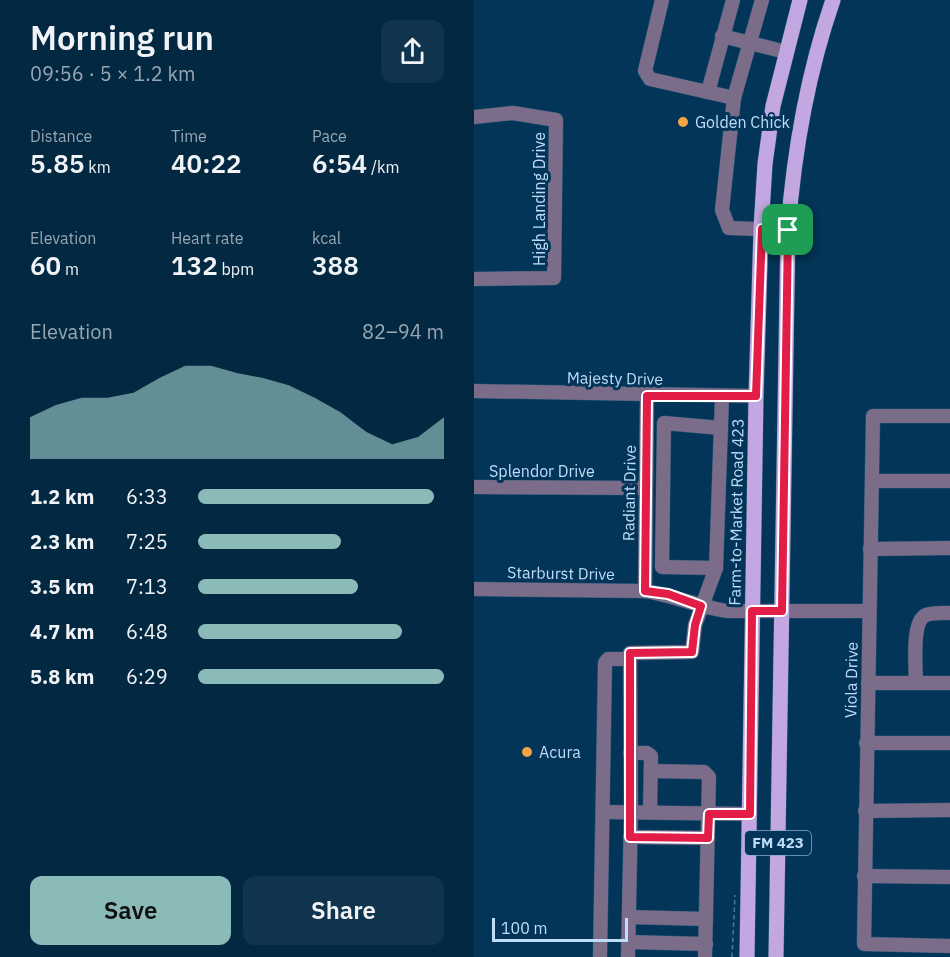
<!DOCTYPE html>
<meta charset="utf-8">
<style>
body{margin:0;font-family:"IBM Plex Sans",sans-serif;background:#10344d;color:#f1f3f6;height:100vh;display:flex;flex-direction:column;font-size:22px;white-space:nowrap}
*{box-sizing:border-box;margin:0}
p{font-size:20px;color:#96a6b2}
.icon{flex:none;width:33px;height:33px;fill:none;stroke:currentColor;stroke-width:2;stroke-linecap:round;stroke-linejoin:round}
.map{position:relative;flex:1;overflow:hidden}
.drawer{display:flex;flex-direction:column;background:#022842;width:474px}
.drawer>*{flex:none}
.scale{position:absolute;left:18px;bottom:15px;width:136px;box-sizing:border-box;padding-left:6px;border:3px solid #bfddf9;border-top:0;font-size:16px;line-height:21px;white-space:nowrap;color:#bfddf9;-webkit-text-stroke:4px #023558;paint-order:stroke}
.pin{position:absolute;display:grid;place-items:center;width:51px;height:51px;color:#fff;margin:-26px;border-radius:12px;box-shadow:0 3px 9px #0006}
.round{display:grid;place-items:center;flex:none;width:63px;height:63px;border-radius:12px;background:#10344d}
.overview{display:flex;align-items:center;justify-content:space-between;height:102px;padding:0 30px}
h1{font-size:33px;font-weight:600;line-height:45px}
.metrics{display:grid;grid-template-columns:repeat(3,1fr);gap:9px;height:102px;padding:6px 30px}
.metrics div{display:grid;align-content:center}
.metrics b{font-size:26px;font-weight:600}
.metrics small{font-size:16px;font-weight:400}
.metrics p{font-size:16px}
.chart{height:168px;padding:12px 30px}
.chart p{display:flex;justify-content:space-between}
.chart svg{width:100%;height:108px;margin-top:6px;fill:#8bbbb9;opacity:.7}
.cta{display:flex;gap:12px;margin-top:auto;padding:12px 30px}
.cta a{flex:1;height:69px;border-radius:12px;background:#8bbbb9;color:#111;font-size:24px;font-weight:600;line-height:69px;text-align:center}
.cta a+a{background:#10344d;color:#f1f3f6}
ul{padding:0 30px;list-style:none;font-size:20px}
li{display:grid;grid-template-columns:96px 72px 1fr;align-items:center;height:45px}
li i{height:15px;border-radius:8px;background:#8bbbb9}
main{display:flex;flex:1;min-height:0}
.map>svg:first-child{display:block}
.lines{fill:none;stroke-linecap:round;stroke-linejoin:round}
.minor-casing{stroke:#245375;stroke-width:15}
.major-casing{stroke:#245375;stroke-width:16}
.path{stroke:#4d7898;stroke-width:1.5;stroke-dasharray:4.5 3;stroke-linecap:butt}
.minor{stroke:#7b6d89;stroke-width:14}
.major{stroke:#c2a7e0;stroke-width:15}
.route-casing{stroke:#fff;stroke-width:12}
.route{stroke:#e11d48;stroke-width:8}
.poi-dot{fill:#f5a345;stroke:#023558;stroke-width:2}
.labels{text-anchor:middle;stroke-width:6;stroke-linejoin:round;paint-order:stroke}
.shield{fill:#023558;stroke:#86abc9;stroke-width:1.5}
.shield-label{font-size:15px;font-weight:bold;fill:#bfddf9}
.poi-label{font-size:16px;fill:#bfddf9;stroke:#023558;text-anchor:start}
.street-label{font-size:16px;fill:#bfddf9;stroke:#023558}
</style>
<main>
<section class="drawer">
<div class="overview"><div><h1>Morning run</h1><p>09:56 · 5 × 1.2 km</p></div><a class="round"><svg class="icon" aria-label="share" viewBox="0 0 24 24"><path d="M12 15V3M7 8l5-5 5 5M5 13v7h14v-7"/></svg></a></div>
<div class="metrics">
<div><p>Distance</p><b>5.85<small> km</small></b></div>
<div><p>Time</p><b>40:22</b></div>
<div><p>Pace</p><b>6:54<small> /km</small></b></div>
</div>
<div class="metrics">
<div><p>Elevation</p><b>60<small> m</small></b></div>
<div><p>Heart rate</p><b>132<small> bpm</small></b></div>
<div><p>kcal</p><b>388</b></div>
</div>
<div class="chart"><p><span>Elevation</span>82–94 m</p>
<svg viewBox="0 0 160 44" preserveAspectRatio="none"><path d="M0 44V27L10 22L20 19L30 19L40 17L50 11L60 6L70 6L80 9L90 11L100 14L110 19L120 25L130 33L140 38L150 35L160 27V44z"/></svg>
</div>
<ul>
<li><b>1.2 km</b>6:33<i style="width:96%"></i></li>
<li><b>2.3 km</b>7:25<i style="width:58%"></i></li>
<li><b>3.5 km</b>7:13<i style="width:65%"></i></li>
<li><b>4.7 km</b>6:48<i style="width:83%"></i></li>
<li><b>5.8 km</b>6:29<i style="width:100%"></i></li>
</ul>
<div class="cta"><a>Save</a><a>Share</a></div>
</section>
<div class="map">
<svg width="476" height="957" viewBox="0 0 476 957">
<rect width="100%" height="100%" fill="#023558"/>
<g class="lines">
<defs>
<g id="minor">
<path d="M188 0 171 71 176 79 260 98 288 0"/>
<path d="M248 36 312 52"/>
<path d="M234 92 259 0"/>
<path d="M260 98 248 210 255 228 314 230"/>
<path d="M0 117 39 113 82 120 80 278 0 279"/>
<path d="M0 391 282 396"/>
<path d="M476 416H399L390 944 476 946"/>
<path d="M398 481H476"/>
<path d="M0 487 171 488"/>
<path d="M396 549 476 548"/>
<path d="M242 568 188 567 190 423 247 428"/>
<path d="M0 589 171 591C199 595 225 607 253 611H395"/>
<path d="M171 591 173 396"/>
<path d="M394 683H476"/>
<path d="M442 683C442 668 437 621 452 615 459 612 468 613 476 613"/>
<path d="M392 743H476"/>
<path d="M156 753H173L177 756 176 812"/>
<path d="M177 771 230 772 235 777 231 957"/>
<path d="M391 811 476 810"/>
<path d="M129 812 276 814"/>
<path d="M156 837 234 838"/>
<path d="M390 876 476 877"/>
<path d="M155 917 232 919"/>
<path d="M154 942 232 944"/>
<path d="M126 957 131 663 134 659H156"/>
<path d="M154 957 157 812 156 653 218 652 221 625 242 568 248 397"/>
</g>
<g id="major">
<path d="M273 957 282 396 287 229 291 164 299 106 326 0"/>
<path d="M302 957 314 230C320 151 333 75 359 0"/>
</g>
</defs>
<use href="#minor" class="minor-casing"/>
<use href="#major" class="major-casing"/>
<path class="path" d="M258 957 261 895"/>
<use href="#minor" class="minor"/>
<use href="#major" class="major"/>
</g>
<g class="lines">
<defs>
<path id="route" d="M288 229 314 230 308 611H278L276 814H235L234 838 156 837V653L218 652 221 625 227 606 194 594 171 591 173 396H282Z"/>
</defs>
<use href="#route" class="route-casing"/>
<use href="#route" class="route"/>
</g>
<g class="poi-dot">
<circle cx="209" cy="122" r="6"/>
<circle cx="53" cy="752" r="6"/>
</g>
<g class="labels">
<rect class="shield" x="271" y="831" width="66" height="24" rx="4.5"/>
<g class="shield-label">
<text x="304" y="848">FM 423</text>
</g>
<g class="poi-label">
<text x="221" y="128">Golden Chick</text>
<text x="65" y="758">Acura</text>
</g>
<g class="street-label">
<text transform="translate(65 199) rotate(-90)" y="6">High Landing Drive</text>
<text transform="translate(141 378) rotate(1)" y="6">Majesty Drive</text>
<text x="68" y="477">Splendor Drive</text>
<text transform="translate(155 493) rotate(-89)" y="6">Radiant Drive</text>
<text transform="translate(262 512) rotate(-89)" y="6">Farm-to-Market Road 423</text>
<text transform="translate(87 573) rotate(1)" y="6">Starburst Drive</text>
<text transform="translate(377 680) rotate(-89)" y="6">Viola Drive</text>
</g>
</g>
</svg>
<div class="scale">100 m</div>
<div class="pin" style="left:314px;top:230px;background:#1e9e55"><svg class="icon" aria-label="arrive" viewBox="0 0 24 24"><path d="M6 21V4h12l-3 4 3 4H6"/></svg></div>
</div>
</main>
